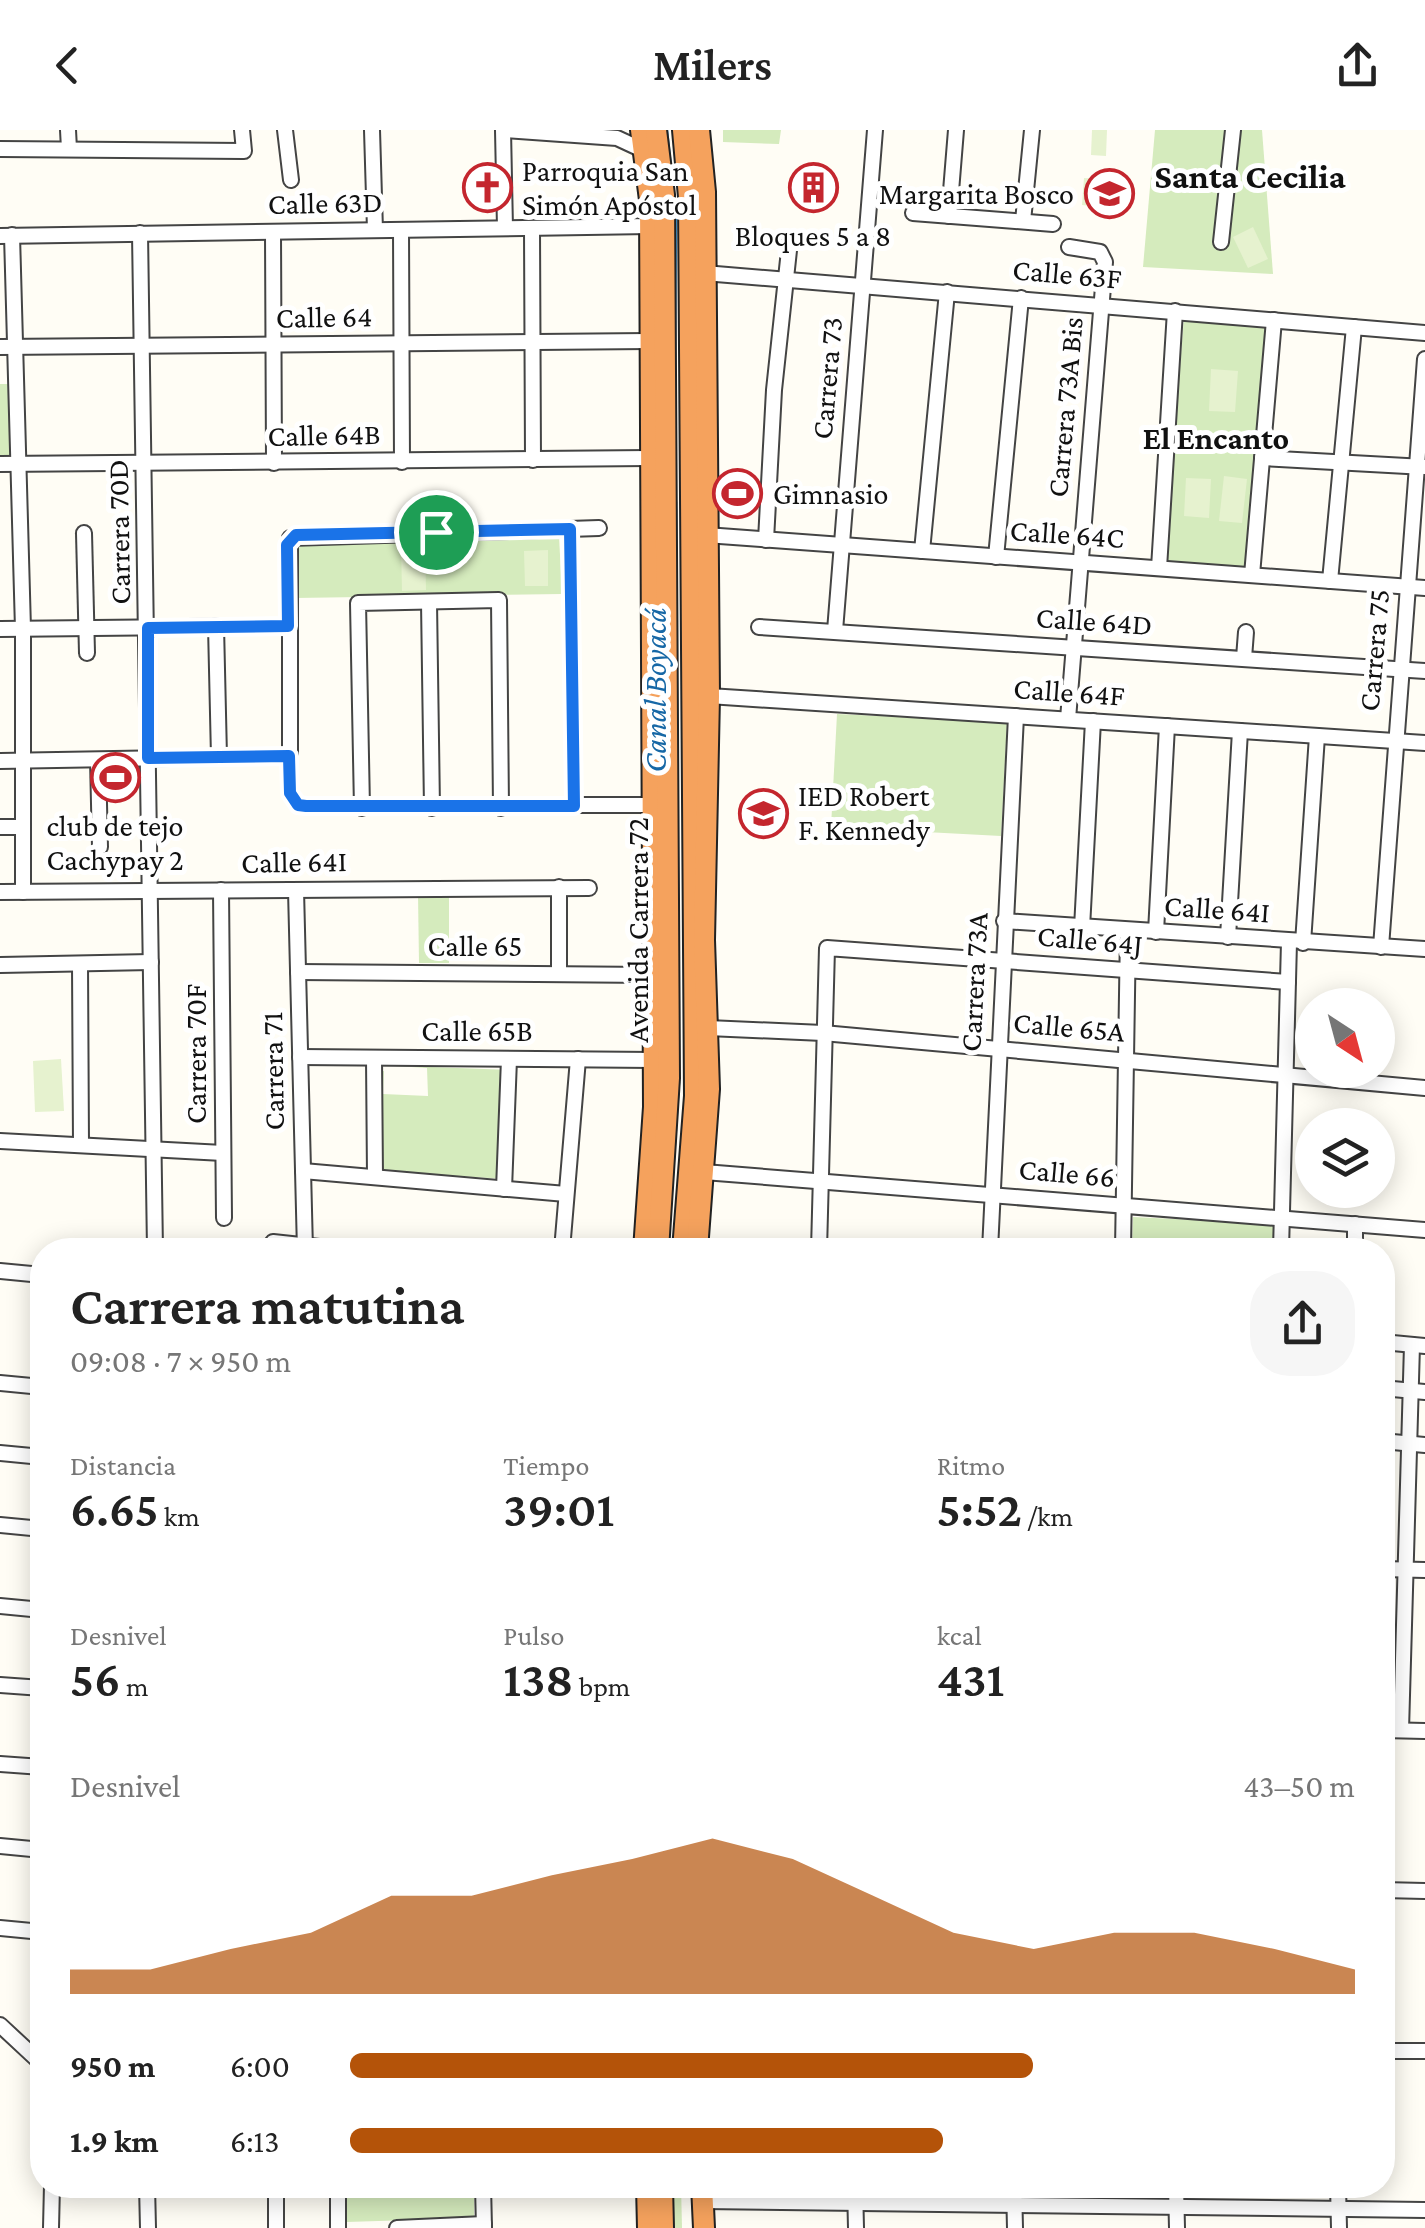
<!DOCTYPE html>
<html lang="es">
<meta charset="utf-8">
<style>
body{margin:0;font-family:"Crimson Pro",serif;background:#f6f6f6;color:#222;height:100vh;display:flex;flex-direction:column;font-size:38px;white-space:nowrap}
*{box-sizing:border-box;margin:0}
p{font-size:32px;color:#767676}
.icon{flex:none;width:55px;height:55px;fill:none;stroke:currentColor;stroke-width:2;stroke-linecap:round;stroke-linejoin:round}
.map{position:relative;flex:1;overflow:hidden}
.details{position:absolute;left:30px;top:1108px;width:1365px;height:960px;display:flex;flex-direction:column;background:#fff;border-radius:40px;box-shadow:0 5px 25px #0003}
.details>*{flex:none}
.needle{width:65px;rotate:144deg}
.tools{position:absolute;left:1295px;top:858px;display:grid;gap:20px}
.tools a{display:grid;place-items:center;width:100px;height:100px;border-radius:50%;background:#fff;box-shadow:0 5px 25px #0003;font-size:50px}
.pin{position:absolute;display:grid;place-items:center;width:85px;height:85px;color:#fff;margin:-42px;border:5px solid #fff;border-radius:50%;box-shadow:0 2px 10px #0007}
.round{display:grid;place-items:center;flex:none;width:105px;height:105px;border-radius:40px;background:#f6f6f6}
.summary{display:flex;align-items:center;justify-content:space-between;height:170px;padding:0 40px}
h1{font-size:55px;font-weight:600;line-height:75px}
.metrics{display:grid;grid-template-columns:repeat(3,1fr);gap:15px;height:170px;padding:10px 40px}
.metrics div{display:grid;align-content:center}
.metrics b{font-size:50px;font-weight:600}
.metrics small{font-size:28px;font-weight:400}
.metrics p{font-size:28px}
.chart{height:280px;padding:20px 40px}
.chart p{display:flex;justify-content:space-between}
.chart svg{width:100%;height:180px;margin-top:10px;fill:#b45309;opacity:.7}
ul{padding:0 40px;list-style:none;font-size:32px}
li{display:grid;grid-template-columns:160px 120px 1fr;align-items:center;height:75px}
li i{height:25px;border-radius:12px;background:#b45309}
header{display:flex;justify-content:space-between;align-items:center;height:130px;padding:0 40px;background:#fff;font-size:45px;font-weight:600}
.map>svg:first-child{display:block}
.green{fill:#d5ebbd}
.pitch{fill:#e6f2cf}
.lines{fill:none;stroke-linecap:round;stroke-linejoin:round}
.stream{stroke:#3f96cf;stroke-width:2.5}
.minor-casing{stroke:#444;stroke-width:18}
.highway-casing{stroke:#222;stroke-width:24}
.minor{stroke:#fff;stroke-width:14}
.highway{stroke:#f5a25d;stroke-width:20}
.route-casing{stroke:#fff;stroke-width:20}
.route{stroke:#1a73e8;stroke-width:12}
.labels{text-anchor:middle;stroke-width:10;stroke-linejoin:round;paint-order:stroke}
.poi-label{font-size:30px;fill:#111;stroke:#fff;text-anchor:start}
.street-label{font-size:30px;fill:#111;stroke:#fff}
.neighbourhood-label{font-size:32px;font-weight:bold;fill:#111;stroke:#fff}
.water-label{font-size:32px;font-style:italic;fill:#1768a6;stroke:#fff}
.quarter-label{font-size:35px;font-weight:bold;fill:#111;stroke:#fff}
</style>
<header><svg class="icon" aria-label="back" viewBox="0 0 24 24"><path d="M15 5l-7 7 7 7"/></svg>Milers<svg class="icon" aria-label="share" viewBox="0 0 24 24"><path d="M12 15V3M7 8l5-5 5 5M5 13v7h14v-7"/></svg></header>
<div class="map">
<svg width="1425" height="2098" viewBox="0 0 1425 2098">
<rect width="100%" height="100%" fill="#fffdf5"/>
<g class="green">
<path d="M723 0H781L779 14 723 12Z"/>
<path d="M1155 0H1262L1273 144 1143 137Z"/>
<path d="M1184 188 1269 195 1248 441 1163 435Z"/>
<path d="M0 254H12L13 325 0 326Z"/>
<path d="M559 406 562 464 295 468 296 412Z"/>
<path d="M837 584 1007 592 1001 706 831 697Z"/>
<path d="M418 764H449V833H419Z"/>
<path d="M379 935 512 940 505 1049 377 1041 376 942 384 941 383 964 428 966 427 938Z"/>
<path d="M1133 1087 1275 1094V1120H1132Z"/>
<path d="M346 2055H474V2088L347 2092Z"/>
<path d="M669 2055H681L682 2098H670Z"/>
<path d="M1017 2055H1165V2071L1017 2072Z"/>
</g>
<g class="pitch">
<path d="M1092 0H1107L1106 26 1091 25Z"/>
<path d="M1084 48 1102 49 1100 77 1082 75Z"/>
<path d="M1253 97 1268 129 1248 138 1233 107Z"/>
<path d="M1211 239 1238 241 1235 282 1209 281Z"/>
<path d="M1224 346 1247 349 1242 393 1219 391Z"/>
<path d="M1186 348 1211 349 1209 388 1184 386Z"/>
<path d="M425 414 426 460 402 461 401 415Z"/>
<path d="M548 420V456H525L524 421Z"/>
<path d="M61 929 64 981 35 982 33 931Z"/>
</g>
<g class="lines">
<g class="stream">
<path d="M667 0 676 86 675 234"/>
<path d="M676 372 677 669"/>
<path d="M668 1120 679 952"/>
</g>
<defs>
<g id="minor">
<path d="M68 0 69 19"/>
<path d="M285 0 291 50"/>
<path d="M372 0 375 100"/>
<path d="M503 0 505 98"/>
<path d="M505 0 617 8 645 21"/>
<path d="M0 19 244 21 242 0"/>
<path d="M913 83 1053 94"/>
<path d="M949 86 956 0"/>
<path d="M1023 91 1032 0"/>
<path d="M532 98 533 330"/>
<path d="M401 100 402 332"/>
<path d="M273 102 274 333"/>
<path d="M140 103 155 1120"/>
<path d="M12 105 23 499V762"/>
<path d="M0 106 650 96"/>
<path d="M1221 112 1233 0"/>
<path d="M704 143 1425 203"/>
<path d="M0 217 649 211"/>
<path d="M1262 328 1425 337"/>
<path d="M0 334 649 328"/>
<path d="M599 398 290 408V663L298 675H652"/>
<path d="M570 399 574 676"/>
<path d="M84 403 87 523"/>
<path d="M706 405 1425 458"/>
<path d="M766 410 774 260 790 111"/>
<path d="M922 421 947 162"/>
<path d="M996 427 1021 168"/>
<path d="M1159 438 1175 181"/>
<path d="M1252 445 1274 190"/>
<path d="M1330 451 1354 197"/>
<path d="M429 472 432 678"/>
<path d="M216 496 219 627"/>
<path d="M759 497 1425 541"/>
<path d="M0 499 288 496"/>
<path d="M835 501 875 0"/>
<path d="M1244 528 1246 502"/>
<path d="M709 566 1425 613"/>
<path d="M1068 589 1105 132 1100 122 1069 117"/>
<path d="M98 630 100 717"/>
<path d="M0 631 289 626"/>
<path d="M362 678 358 473 499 470 501 678"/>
<path d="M0 697H23"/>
<path d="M221 760 224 1088"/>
<path d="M296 760 305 1120"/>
<path d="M0 762 589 758"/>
<path d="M1004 791 1425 819"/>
<path d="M1082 798 1093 591"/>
<path d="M1156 802 1167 596"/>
<path d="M1228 807 1240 601"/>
<path d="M1303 813 1317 606"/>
<path d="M1381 817 1425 229"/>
<path d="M80 834 81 1014"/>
<path d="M0 835 151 832"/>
<path d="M298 842 651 845"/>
<path d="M559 844V757"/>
<path d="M708 898 823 903 1425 958"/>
<path d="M300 927 654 930"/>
<path d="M374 928 375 1047"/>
<path d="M0 1011 223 1023"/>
<path d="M303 1041 566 1064"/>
<path d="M704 1042 1425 1100"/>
<path d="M504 1059 509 929"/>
<path d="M273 1112 347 1120"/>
<path d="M562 1120 578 929"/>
<path d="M819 1120 827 818 1288 852"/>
<path d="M990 1120 1016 586"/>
<path d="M1123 1120 1128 801"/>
<path d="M1281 1120 1289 812"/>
<path d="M1355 1120V1094"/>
<path d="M0 1141 42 1145"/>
<path d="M1382 1212 1425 1216"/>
<path d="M0 1253 42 1257"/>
<path d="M1382 1258 1425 1262"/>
<path d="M1382 1311 1425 1315"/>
<path d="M0 1323 42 1327"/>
<path d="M0 1395 42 1399"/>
<path d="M1382 1439 1425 1440"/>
<path d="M0 1476 42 1480"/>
<path d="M0 1555 42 1558"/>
<path d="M1382 1600 1425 1601"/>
<path d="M1401 1600 1412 1215"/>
<path d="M0 1634 42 1637"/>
<path d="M0 1716 42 1720"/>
<path d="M1382 1760 1425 1761"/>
<path d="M0 1798 42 1802"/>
<path d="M0 1895 42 1934"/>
<path d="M1382 1921H1425"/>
<path d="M147 2055 148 2098"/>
<path d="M338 2055V2098"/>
<path d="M483 2055 484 2098"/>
<path d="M855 2055 856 2098"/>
<path d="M1014 2055 1015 2098"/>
<path d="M1176 2055 1177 2098"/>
<path d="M1338 2055 1339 2098"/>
<path d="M703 2071 1425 2080"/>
<path d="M51 2098 52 2055"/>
<path d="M276 2098V2055"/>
<path d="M397 2098 484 2094"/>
</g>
<g id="highway">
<path d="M641 0 650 70 654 977 644 1120"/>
<path d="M656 0 664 65 669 948 658 1120"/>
<path d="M683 0 689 67 695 966 683 1120"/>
<path d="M697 1120 709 959 704 810 709 566 705 62 699 0"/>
<path d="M647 2055 648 2098"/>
<path d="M662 2055 663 2098"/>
<path d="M702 2055 704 2098"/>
</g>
</defs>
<use href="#minor" class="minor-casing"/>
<use href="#highway" class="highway-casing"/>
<use href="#minor" class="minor"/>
<use href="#highway" class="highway"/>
</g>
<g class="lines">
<defs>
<path id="route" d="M570 399 574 676H306L298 675 290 663 289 626 148 628V498L288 496 287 415 296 405Z"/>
</defs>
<use href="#route" class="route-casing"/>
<use href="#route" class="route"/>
</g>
<defs>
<symbol id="building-ring" viewBox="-11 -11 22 22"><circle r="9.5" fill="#fff" stroke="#c4262e" stroke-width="1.5"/><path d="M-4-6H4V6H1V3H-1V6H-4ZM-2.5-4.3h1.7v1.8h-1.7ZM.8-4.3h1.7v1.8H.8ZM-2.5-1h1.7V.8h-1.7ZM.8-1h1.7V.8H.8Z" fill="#c4262e"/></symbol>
<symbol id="church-ring" viewBox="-11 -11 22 22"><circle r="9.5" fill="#fff" stroke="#c4262e" stroke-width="1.5"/><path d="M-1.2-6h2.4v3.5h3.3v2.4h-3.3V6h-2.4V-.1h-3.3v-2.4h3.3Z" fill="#c4262e"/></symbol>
<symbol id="school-ring" viewBox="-11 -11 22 22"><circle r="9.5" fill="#fff" stroke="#c4262e" stroke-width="1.5"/><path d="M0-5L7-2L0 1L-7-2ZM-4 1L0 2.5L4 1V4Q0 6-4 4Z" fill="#c4262e"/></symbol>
<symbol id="stadium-ring" viewBox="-11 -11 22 22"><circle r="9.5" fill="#fff" stroke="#c4262e" stroke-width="1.5"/><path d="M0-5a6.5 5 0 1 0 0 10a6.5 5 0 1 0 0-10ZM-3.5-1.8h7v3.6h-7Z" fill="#c4262e"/></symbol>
</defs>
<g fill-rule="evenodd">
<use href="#building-ring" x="786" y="30" width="55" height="55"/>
<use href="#church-ring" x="460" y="30" width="55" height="55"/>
<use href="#school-ring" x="1082" y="36" width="55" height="55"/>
<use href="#stadium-ring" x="710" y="336" width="55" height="55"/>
<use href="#stadium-ring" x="88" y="620" width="55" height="55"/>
<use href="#school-ring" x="736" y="656" width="55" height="55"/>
</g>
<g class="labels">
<g class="poi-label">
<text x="522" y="51">Parroquia San<tspan x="522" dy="34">Simón Apóstol</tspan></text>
<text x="1074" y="74" text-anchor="end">Margarita Bosco</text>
<text x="813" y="116" text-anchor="middle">Bloques 5 a 8</text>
<text x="773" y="374">Gimnasio</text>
<text x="798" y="676">IED Robert<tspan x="798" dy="34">F. Kennedy</tspan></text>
<text x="115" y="706" text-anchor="middle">club de tejo<tspan x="115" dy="34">Cachypay 2</tspan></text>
</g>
<g class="street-label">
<text transform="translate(325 73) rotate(-1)" y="10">Calle 63D</text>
<text transform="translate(1067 144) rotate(5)" y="10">Calle 63F</text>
<text transform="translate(324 187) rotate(-1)" y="10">Calle 64</text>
<text transform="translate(827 248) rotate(-85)" y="10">Carrera 73</text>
<text transform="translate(1065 277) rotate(-85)" y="10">Carrera 73A Bis</text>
<text transform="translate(324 305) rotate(-1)" y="10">Calle 64B</text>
<text transform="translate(119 402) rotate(-91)" y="10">Carrera 70D</text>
<text transform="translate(1067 404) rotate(4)" y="10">Calle 64C</text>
<text transform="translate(1094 491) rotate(4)" y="10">Calle 64D</text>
<text transform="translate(1374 520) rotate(-85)" y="10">Carrera 75</text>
<text transform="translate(1069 562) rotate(4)" y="10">Calle 64F</text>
<text transform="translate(294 732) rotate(-1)" y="10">Calle 64I</text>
<text transform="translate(1217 779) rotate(4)" y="10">Calle 64I</text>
<text transform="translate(638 800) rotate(-90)" y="10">Avenida Carrera 72</text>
<text transform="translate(1090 810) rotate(5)" y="10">Calle 64J</text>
<text x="475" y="826">Calle 65</text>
<text transform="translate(974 852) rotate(-87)" y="10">Carrera 73A</text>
<text transform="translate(1069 897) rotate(5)" y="10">Calle 65A</text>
<text x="477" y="911">Calle 65B</text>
<text transform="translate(196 924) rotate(-90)" y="10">Carrera 70F</text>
<text transform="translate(273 941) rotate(-91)" y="10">Carrera 71</text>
<text transform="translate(1067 1043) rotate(5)" y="10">Calle 66</text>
</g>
<g class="neighbourhood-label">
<text x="1216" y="319">El Encanto</text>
</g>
<g class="water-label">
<text transform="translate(655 560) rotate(-90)" y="11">Canal Boyacá</text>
</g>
<g class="quarter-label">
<text x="1250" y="58">Santa Cecilia</text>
</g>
</g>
</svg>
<div class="tools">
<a><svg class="needle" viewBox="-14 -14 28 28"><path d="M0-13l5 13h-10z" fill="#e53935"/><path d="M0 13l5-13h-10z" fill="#767676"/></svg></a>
<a><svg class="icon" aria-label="layers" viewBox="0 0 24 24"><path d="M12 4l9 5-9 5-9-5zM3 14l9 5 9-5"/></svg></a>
</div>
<div class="pin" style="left:436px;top:402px;background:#1e9e55"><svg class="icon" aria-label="arrive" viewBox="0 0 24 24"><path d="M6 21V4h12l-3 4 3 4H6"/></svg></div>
<section class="details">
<div class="summary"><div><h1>Carrera matutina</h1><p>09:08 · 7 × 950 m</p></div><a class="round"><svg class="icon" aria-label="share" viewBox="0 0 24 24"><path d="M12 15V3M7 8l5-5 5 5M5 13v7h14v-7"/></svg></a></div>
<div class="metrics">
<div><p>Distancia</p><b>6.65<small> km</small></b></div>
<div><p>Tiempo</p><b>39:01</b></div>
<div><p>Ritmo</p><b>5:52<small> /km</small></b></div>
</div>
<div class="metrics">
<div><p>Desnivel</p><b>56<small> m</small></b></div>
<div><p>Pulso</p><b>138<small> bpm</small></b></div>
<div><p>kcal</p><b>431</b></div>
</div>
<div class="chart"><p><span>Desnivel</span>43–50 m</p>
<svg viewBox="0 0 160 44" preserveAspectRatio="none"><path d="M0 44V38L10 38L20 33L30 29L40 20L50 20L60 15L70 11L80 6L90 11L100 20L110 29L120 33L130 29L140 29L150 33L160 38V44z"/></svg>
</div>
<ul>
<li><b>950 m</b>6:00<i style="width:68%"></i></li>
<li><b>1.9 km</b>6:13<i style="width:59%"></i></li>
</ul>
</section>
</div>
